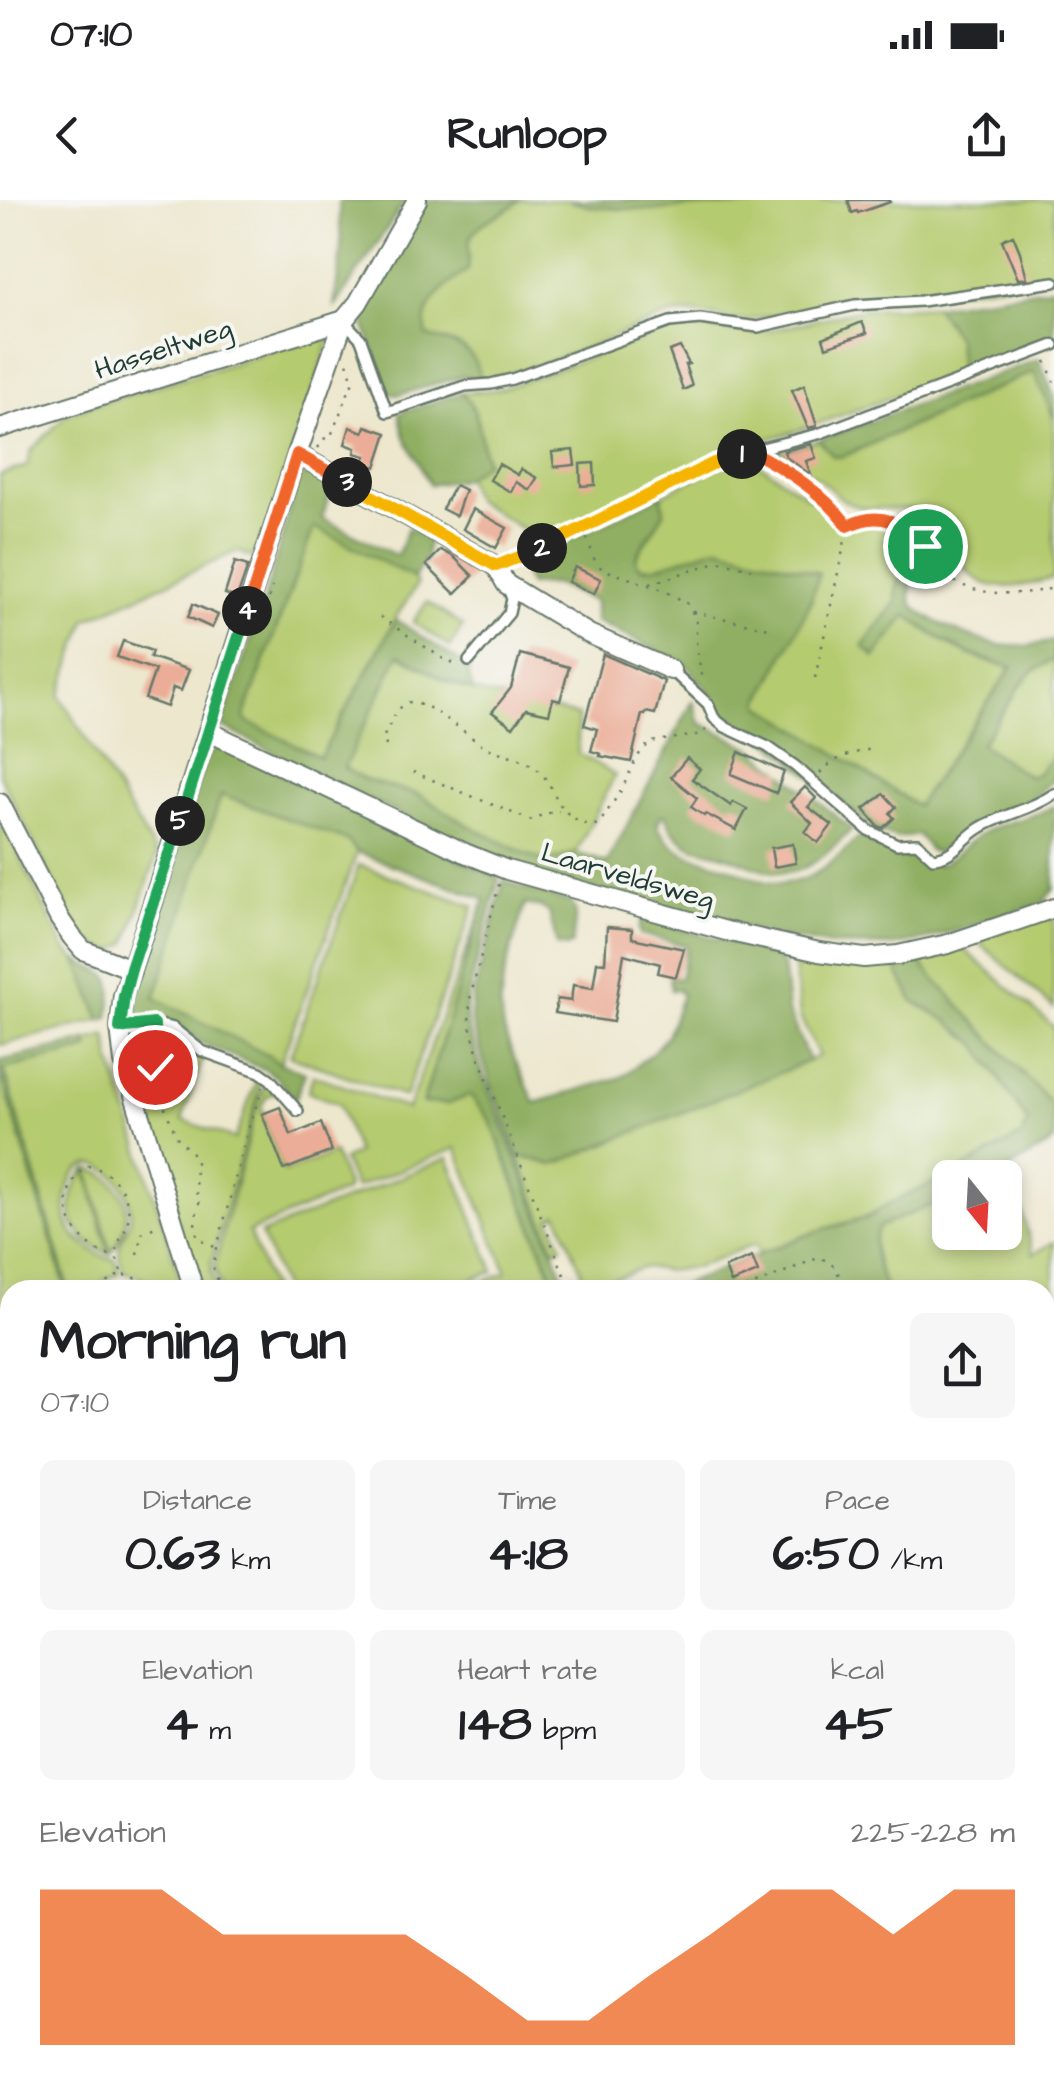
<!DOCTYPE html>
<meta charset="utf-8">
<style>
body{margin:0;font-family:"Architects Daughter",sans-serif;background:#f6f6f6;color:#202124;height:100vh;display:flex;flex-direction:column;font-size:38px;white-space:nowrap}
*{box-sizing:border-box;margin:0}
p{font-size:32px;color:#757577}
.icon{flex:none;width:55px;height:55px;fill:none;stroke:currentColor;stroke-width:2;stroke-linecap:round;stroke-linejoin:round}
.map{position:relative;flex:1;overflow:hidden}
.drawer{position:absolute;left:0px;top:1080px;width:1055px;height:812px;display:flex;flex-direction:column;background:#fff;border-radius:30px 30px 0 0;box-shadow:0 5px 15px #0003}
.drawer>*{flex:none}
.needle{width:65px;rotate:162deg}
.buttons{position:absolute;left:932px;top:960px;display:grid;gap:20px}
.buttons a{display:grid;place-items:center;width:90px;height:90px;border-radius:15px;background:#fff;box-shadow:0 5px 15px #0003;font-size:50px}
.pin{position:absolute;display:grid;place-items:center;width:85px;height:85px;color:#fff;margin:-42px;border:5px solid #fff;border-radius:50%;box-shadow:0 2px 10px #0007}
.km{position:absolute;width:50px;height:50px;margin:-25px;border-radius:50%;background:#222;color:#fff;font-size:28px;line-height:50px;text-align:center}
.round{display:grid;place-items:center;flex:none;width:105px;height:105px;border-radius:15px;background:#f6f6f6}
.summary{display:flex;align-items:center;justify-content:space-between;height:170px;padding:0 40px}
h1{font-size:55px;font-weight:700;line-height:75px}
.figures{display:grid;grid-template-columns:repeat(3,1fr);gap:15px;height:170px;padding:10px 40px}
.figures div{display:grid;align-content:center;border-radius:15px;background:#f6f6f6;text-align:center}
.figures b{font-size:50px;font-weight:700}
.figures small{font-size:28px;font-weight:400}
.figures p{font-size:28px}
.chart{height:280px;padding:20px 40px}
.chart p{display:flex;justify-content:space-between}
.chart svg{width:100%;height:180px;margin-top:10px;fill:#ea580c;opacity:.7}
.status{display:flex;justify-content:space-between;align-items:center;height:70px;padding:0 50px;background:#fff;direction:ltr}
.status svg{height:28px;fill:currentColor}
header{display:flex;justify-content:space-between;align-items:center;height:130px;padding:0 40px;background:#fff;font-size:45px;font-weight:700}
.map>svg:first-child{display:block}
.green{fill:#b5cb70;stroke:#6a8452;stroke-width:2.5}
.forest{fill:#90af62;stroke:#58764b;stroke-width:2.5}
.building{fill:#ebad97}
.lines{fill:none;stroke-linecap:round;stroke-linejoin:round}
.lane-casing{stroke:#67786a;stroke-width:14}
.street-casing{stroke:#67786a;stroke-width:22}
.path{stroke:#67786a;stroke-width:2.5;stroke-dasharray:2.5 8;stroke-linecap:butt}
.lane{stroke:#fff;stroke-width:9}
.street{stroke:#fff;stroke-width:18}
.split-1-casing{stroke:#fff;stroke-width:20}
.split-2-casing{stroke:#fff;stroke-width:20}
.split-3-casing{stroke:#fff;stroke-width:20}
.split-4-casing{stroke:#fff;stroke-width:20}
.split-5-casing{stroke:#fff;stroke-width:20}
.split-6-casing{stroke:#fff;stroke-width:20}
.split-7-casing{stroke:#fff;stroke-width:20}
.split-1{stroke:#f0652b;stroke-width:12}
.split-2{stroke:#f5b400;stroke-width:12}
.split-3{stroke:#f5b400;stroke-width:12}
.split-4{stroke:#f0652b;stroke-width:12}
.split-5{stroke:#22a559;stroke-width:12}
.split-6{stroke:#22a559;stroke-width:12}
.split-7{stroke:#22a559;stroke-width:12}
.labels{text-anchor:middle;stroke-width:8;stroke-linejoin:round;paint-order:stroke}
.street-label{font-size:28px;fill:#1f3d34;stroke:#f6f6f2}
</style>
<div class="status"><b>07:10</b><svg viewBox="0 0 49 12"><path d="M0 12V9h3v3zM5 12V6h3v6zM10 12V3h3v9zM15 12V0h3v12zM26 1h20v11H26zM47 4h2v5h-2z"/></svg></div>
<header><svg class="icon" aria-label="back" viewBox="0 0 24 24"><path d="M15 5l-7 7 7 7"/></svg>Runloop<svg class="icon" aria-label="share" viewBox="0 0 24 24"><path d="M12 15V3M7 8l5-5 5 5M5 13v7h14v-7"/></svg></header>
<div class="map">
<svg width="1054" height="1892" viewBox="0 0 1054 1892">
<rect width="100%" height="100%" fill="#f6f6f2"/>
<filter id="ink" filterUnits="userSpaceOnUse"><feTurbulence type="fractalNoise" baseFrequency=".01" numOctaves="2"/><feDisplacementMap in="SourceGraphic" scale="20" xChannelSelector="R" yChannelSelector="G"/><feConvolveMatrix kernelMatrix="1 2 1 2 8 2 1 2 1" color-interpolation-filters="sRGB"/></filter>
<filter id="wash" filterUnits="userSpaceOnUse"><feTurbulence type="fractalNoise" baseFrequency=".0048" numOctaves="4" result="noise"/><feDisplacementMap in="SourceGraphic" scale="40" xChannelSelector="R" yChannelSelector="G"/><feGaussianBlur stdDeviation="2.25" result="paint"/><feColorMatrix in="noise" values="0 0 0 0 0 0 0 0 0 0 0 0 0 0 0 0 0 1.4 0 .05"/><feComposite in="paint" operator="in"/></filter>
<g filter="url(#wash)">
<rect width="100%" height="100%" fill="#ede7ce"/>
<g class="green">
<path d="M520 0H567L593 7 620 9 749 6 783 0H1054V77L906 98 869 97 744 121 694 113 672 115C609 135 547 170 481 179 473 146 458 143 427 137 419 105 445 86 468 69 470 61 468 52 469 43 472 22 505 15 520 0Z"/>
<path d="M935 106 957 138 960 172C906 192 853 212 799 230 774 238 749 243 725 252L561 333 537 338 475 300C470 293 471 285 465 278L486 261 476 214 461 193C477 190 491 192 506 187L674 128 690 127 749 133 767 131 865 109Z"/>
<path d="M332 133 261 352 251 357 237 351 86 420 60 496 157 655 127 743 114 751C100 748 90 744 80 734L0 576V275L27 266 31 251 68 213Z"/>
<path d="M1035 171 1054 218V378C1012 389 977 398 954 351 947 336 940 323 925 315 900 303 878 313 856 306 842 302 829 287 818 278 805 269 792 261 779 252L819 240 834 257 844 256Z"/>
<path d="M746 260 765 268 842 320C874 331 908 313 932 349 913 365 891 374 897 401L863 446 875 456 907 414C936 440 974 462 1012 467L917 606 761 505 760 502 812 400 678 361C665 365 648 372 636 364V357L664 313 662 295 720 266Z"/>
<path d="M314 326 414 378 417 385 398 414 320 558 248 522 244 517Z"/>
<path d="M427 402 463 426 450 447 413 422Z"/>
<path d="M399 454 444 480 472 491 578 516V553L615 575 576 653 547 662 526 654 468 625 419 595 365 580 344 568Z"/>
<path d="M1054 459V555L1037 575 1029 577 980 545 1023 482 1031 473Z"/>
<path d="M221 594 349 641 357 652 280 864 269 856 155 798Z"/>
<path d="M0 617 66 750 77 760 101 820 0 845Z"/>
<path d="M359 665 474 706 405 897 290 856Z"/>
<path d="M485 699 423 902 448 904 470 895 490 920 557 1090H466L507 1072 456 948 355 988 343 960 357 953 339 904 308 892 313 875 408 909Z"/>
<path d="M1054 713V808L975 739Z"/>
<path d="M958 744 1054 827V907L914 757Z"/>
<path d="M892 760 913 801 946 820 977 844 1028 923 1022 936 957 972 886 1005 869 1016 817 1031 761 1054 754 1044 696 1067 667 1071 645 1067 588 1088 558 1014 550 1018 562 1046 555 1050 518 955 553 965 819 856 800 817 794 767 802 761 856 764Z"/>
<path d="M165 831 203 858 182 920 235 939 258 877 262 880 211 1063 212 1075 218 1090H199L137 886 127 838 135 832Z"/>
<path d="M107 836 112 862 184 1090H156C148 1079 137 1074 124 1072 122 1066 118 1056 119 1050 122 1028 137 1026 128 998 124 985 115 974 104 968 69 950 58 1009 71 1031 75 1038 81 1043 88 1047 97 1054 104 1059 115 1059L119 1073 106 1079 97 1090H69L4 868 89 849 87 841Z"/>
<path d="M0 870 66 1090H10V1355L0 1359Z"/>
<path d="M268 884 275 893 267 896 261 907 264 913 262 914 285 972 334 953 347 986 345 991 249 1032 272 1090H223L217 1076 215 1065C226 1021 237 978 249 935 254 918 257 897 268 884Z"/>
<path d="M448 958 494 1071 445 1090H284L261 1034Z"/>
<path d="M1011 968 1033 1054 1054 1042V1358L1045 1361V1090H886C878 1069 867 1047 880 1026L950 998V1032H1005V978L996 977Z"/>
<path d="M88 969C112 973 131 998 125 1023 123 1033 117 1044 111 1053Z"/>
<path d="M86 970 109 1054C99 1049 89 1044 82 1036 64 1018 70 986 86 970Z"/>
<path d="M10 1359V1682L0 1663V1362Z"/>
<path d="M0 1715 10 1741V1882H282L290 1892H0Z"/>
</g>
<g class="forest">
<path d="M339 0H406L334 108 341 51Z"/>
<path d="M426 0H520C505 15 471 22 469 43 468 52 470 61 468 70 445 86 419 105 427 136 458 146 472 144 481 179L464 176 398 195 388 192 364 123 369 103 405 34Z"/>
<path d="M567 0H783L749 6H698L656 10 593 7Z"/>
<path d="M1054 87V135L960 172 957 138 935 106Z"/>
<path d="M1039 159 1054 197V218L1034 171 844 256 834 257 819 240Z"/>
<path d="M461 193C481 206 479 241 486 262L465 278 430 285 405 237 399 213Z"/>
<path d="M313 274 334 281 322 318 397 356 408 328 428 337 426 357 414 378 314 327 244 516 248 522 320 557 396 420 470 468 468 472 473 491 444 480 399 454 344 568 365 580 419 595 468 625 526 654 547 662 576 653 607 663 693 501 700 523 752 548 852 629C836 645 818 664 796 671 771 678 750 663 727 656 715 651 701 651 689 645 678 639 669 627 665 615H661L657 626C677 657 690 655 722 665 739 670 755 681 773 683 809 688 837 659 860 636L871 642 897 651 913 648 924 662 940 665C956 657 964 645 978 636 1001 620 1031 620 1054 606V689L1042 703 972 726 920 741 891 746 828 745 773 735 527 672 371 601 221 526 264 400 299 276Z"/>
<path d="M662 295 664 313 636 356 637 364 642 368 656 367 718 347 819 373C808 419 780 459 760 501L761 505 917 606 1012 467C973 459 938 440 907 415L875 457 863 446 897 401C892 374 913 366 932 349L939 364 912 384C910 391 909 399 914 406 927 421 980 442 1000 445 1019 448 1035 445 1054 441V459L1031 473 1023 482 981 544 1029 577 1037 574 1054 555V579L1030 601 971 626 955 641 937 653 929 650 927 645 918 635 897 638 876 631 781 551 760 535 719 515 712 495 685 464 595 421V401L554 384 529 385 521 368 559 345Z"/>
<path d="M221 546 499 678 466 803V822L484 878 569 1090H558L490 920 470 895 448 904 423 903 485 699 357 652 348 641 221 595 155 798 269 856 281 864 305 873 295 900 276 877 266 870 203 844 176 823 169 820 129 821 126 817 136 769 205 556Z"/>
<path d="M504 680 520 687 571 702 576 712 572 744 567 747 557 745 549 712 541 707 525 704C516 736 498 780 501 813 504 844 523 876 535 903L622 877 652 853 667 836 682 795 678 790H671L669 778 680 779 687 746 640 734 639 729 643 718 775 755 783 765 788 811 809 861 553 965 518 955 490 882 471 820 473 797Z"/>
<path d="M914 757 1054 907V941L996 977 950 978V998L880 1026C867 1047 879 1069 886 1090H670L817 1031 869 1017 886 1005 957 972 1022 935 1028 922 977 844 946 820 913 801 892 760Z"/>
<path d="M77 760C117 779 114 773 109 818L101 820Z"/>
<path d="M87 841 89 849 4 869 69 1090H66L0 870V861Z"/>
<path d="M1045 1467 1054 1484V1619L1045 1608Z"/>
<path d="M642 1882 720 1883 726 1892H637Z"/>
<path d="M729 1883H859L853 1892H818L817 1887 809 1892H736Z"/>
<path d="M929 1883H1008L994 1892H907Z"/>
</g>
<g id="blocks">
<g class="building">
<path d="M848 0H890V2L858 13 857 11 852 13Z"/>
<path d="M1013 35 1020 52 1027 78 1018 79 1002 40Z"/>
<path d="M862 122 867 133 826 147 823 138Z"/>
<path d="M680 147 689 164 685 165 692 186 683 190 669 151Z"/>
<path d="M804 185 817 226 808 228 792 190Z"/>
<path d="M366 226 387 233 376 267 363 263 366 256 355 253 356 248 345 244 350 227 364 232Z"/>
<path d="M811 244 816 258 806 261 811 275 786 257 784 251Z"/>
<path d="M573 250 575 265 554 267 552 252Z"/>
<path d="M594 263 595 285 581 286 580 264Z"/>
<path d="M499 264 518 275 521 269 537 278 530 290 516 282 511 292 490 280Z"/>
<path d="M455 285 465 290 456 316 442 309Z"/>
<path d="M473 309 507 328 496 348 463 329Z"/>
<path d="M441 350 454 357 473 376 455 394 426 365Z"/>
<path d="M235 362 248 366 237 398 225 394Z"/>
<path d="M575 367 601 379 594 394 568 382Z"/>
<path d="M193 404 218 415 212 428 188 417Z"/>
<path d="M123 441 152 451 150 457 189 470 181 491 173 488 167 507 145 499 155 470 117 457Z"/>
<path d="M520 454 569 467 560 501 553 499 549 514 526 509 513 527 492 512 511 488Z"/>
<path d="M603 454 664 481 655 514 646 512 645 515 642 514 631 562 600 556 601 554 591 551 597 529 584 525Z"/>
<path d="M739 552 784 572 776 593 731 574Z"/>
<path d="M687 558 700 569 692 579 731 606 733 602 747 609 736 630 706 614 704 616 691 607 697 598 671 577Z"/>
<path d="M805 587 816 598 808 607 832 625 818 643 805 632 812 623 790 602Z"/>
<path d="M884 594 896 607 890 613 894 618 883 628 878 626 864 609Z"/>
<path d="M793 644 796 663 774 667 771 648Z"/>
<path d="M607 727 632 729V738L684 749 676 777 658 773 660 764 624 754 613 822 555 813 557 799 571 801 573 785 593 788 597 762 605 763Z"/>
<path d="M280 907 291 935 321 923 332 951 284 970 262 914Z"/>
<path d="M752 1057 758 1072 731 1083 725 1068Z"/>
</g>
</g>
</g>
<g filter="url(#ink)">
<use href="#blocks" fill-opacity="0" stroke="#67786a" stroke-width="2.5"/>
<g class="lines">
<defs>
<g id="lane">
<path d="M345 122 361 139 387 212 465 186 491 184 512 179 670 122 700 119 758 127 855 105 921 101 1054 82"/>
<path d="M496 366 524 357 714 263 751 251 818 234 1054 145"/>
<path d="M469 461 509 413 512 399 507 386"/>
<path d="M671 470 708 504 714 518 725 527 768 547 795 566 868 630 897 644 917 643 933 658C954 657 963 638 980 628 1003 614 1029 611 1054 594"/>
<path d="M120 828 154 824 173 828 202 851 260 872 270 879 298 911"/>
<path d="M1045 1289 1048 1305 1045 1317"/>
<path d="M1045 1394 1054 1414"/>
<path d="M866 1892 873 1888"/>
</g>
<g id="street">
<path d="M0 228 344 120"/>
<path d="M297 254 496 366 506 384 589 434 671 470"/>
<path d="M207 535 218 536 465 653 507 670 726 731 819 752 864 758 898 755 948 744 1054 708"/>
<path d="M0 603 59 718 72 737 83 750 131 769"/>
<path d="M194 1090 124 862 120 828 123 796 297 254 344 120 358 103 417 0"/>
<path d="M504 1882 507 1892"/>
</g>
</defs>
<use href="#lane" class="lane-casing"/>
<use href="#street" class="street-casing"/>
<g class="path">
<path d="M1046 161 1054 182"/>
<path d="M318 248 324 239 331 236 353 181 347 162"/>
<path d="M766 259 836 308 848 326C863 319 886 316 902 324 909 327 919 339 925 345 931 353 934 364 942 372 968 398 1020 396 1054 388"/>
<path d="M903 323 946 312"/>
<path d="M587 338 595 361 602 369 663 390 687 403 696 419V441L702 481"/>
<path d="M650 384 719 361 751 369"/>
<path d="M266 408 272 387"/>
<path d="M693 412 773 429"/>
<path d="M380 417 445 460 458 464"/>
<path d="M815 478 848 327"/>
<path d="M386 546 384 536C390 525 398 501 413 502 429 503 464 532 478 542 497 556 523 554 540 572 557 590 554 607 577 620 585 624 590 626 599 624L622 589 637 557 650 542 696 535 706 530"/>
<path d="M413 572 532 621 543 614 559 611"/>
<path d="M820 573C835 557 852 553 873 549"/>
<path d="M499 684 470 799 469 822 479 858 570 1090"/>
<path d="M154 838 149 860 158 875 160 896 177 937 192 953 196 961 195 991 200 999C195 1023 187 1037 217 1048"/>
<path d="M137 1054 142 1033 157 1026"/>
<path d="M124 1075 134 1077 152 1090"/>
<path d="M100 1090 114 1077 122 1075C120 1068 115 1057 116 1051 117 1043 124 1035 126 1028 136 1001 115 970 88 966 56 987 64 1029 94 1048 102 1054 106 1056 116 1055"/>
<path d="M221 1090 213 1066 217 1048 248 929 263 887"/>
<path d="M704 1090 712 1088 744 1089 820 1057 834 1066 847 1090"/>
<path d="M1045 1373 1054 1370"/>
<path d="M730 1882 734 1892"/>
</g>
<use href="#lane" class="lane"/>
<use href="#street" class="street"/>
</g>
</g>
<g class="lines" filter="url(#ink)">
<defs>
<path id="split-1" d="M742 254 751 251C787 270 824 293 848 326 882 309 901 323 925 346"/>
<path id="split-2" d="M542 348 714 263 742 254"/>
<path id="split-3" d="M347 282 496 366 542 348"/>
<path id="split-4" d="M247 411 297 254 347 282"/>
<path id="split-5" d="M180 621 247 411"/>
<path id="split-6" d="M125 827 120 828 124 796 131 769 180 621"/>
<path id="split-7" d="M125 827 154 824V840L149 860 155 867"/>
</defs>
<use href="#split-1" class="split-1-casing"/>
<use href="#split-2" class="split-2-casing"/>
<use href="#split-3" class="split-3-casing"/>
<use href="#split-4" class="split-4-casing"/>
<use href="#split-5" class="split-5-casing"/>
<use href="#split-6" class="split-6-casing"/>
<use href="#split-7" class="split-7-casing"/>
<use href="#split-1" class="split-1"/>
<use href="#split-2" class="split-2"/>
<use href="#split-3" class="split-3"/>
<use href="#split-4" class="split-4"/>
<use href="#split-5" class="split-5"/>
<use href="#split-6" class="split-6"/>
<use href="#split-7" class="split-7"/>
</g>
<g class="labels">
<g class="street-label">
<text transform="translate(163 148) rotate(-18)" y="10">Hasseltweg</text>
<text transform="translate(628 675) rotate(16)" y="10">Laarveldsweg</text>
</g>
</g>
</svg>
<div class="buttons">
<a><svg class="needle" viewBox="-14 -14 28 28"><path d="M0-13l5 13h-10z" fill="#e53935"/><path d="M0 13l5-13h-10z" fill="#757577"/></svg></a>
</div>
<div class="pin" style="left:925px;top:346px;background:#1e9e55"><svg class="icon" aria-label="arrive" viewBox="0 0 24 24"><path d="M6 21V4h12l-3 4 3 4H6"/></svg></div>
<div class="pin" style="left:155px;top:867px;background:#d93025"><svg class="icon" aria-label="check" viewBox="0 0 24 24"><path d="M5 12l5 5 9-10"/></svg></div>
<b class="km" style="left:742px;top:254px">1</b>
<b class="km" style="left:542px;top:348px">2</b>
<b class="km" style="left:347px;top:282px">3</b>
<b class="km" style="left:247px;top:411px">4</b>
<b class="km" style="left:180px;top:621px">5</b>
<section class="drawer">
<div class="summary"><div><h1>Morning run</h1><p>07:10</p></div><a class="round"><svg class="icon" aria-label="share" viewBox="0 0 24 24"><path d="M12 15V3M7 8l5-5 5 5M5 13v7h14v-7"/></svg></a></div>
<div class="figures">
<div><p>Distance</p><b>0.63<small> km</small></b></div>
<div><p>Time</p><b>4:18</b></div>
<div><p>Pace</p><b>6:50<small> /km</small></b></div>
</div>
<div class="figures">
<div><p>Elevation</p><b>4<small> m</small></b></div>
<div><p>Heart rate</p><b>148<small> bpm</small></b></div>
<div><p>kcal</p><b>45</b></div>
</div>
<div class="chart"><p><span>Elevation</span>225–228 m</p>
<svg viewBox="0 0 160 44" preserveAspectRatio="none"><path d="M0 44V6L10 6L20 6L30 17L40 17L50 17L60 17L70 27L80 38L90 38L100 27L110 17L120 6L130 6L140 17L150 6L160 6V44z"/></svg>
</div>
</section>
</div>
